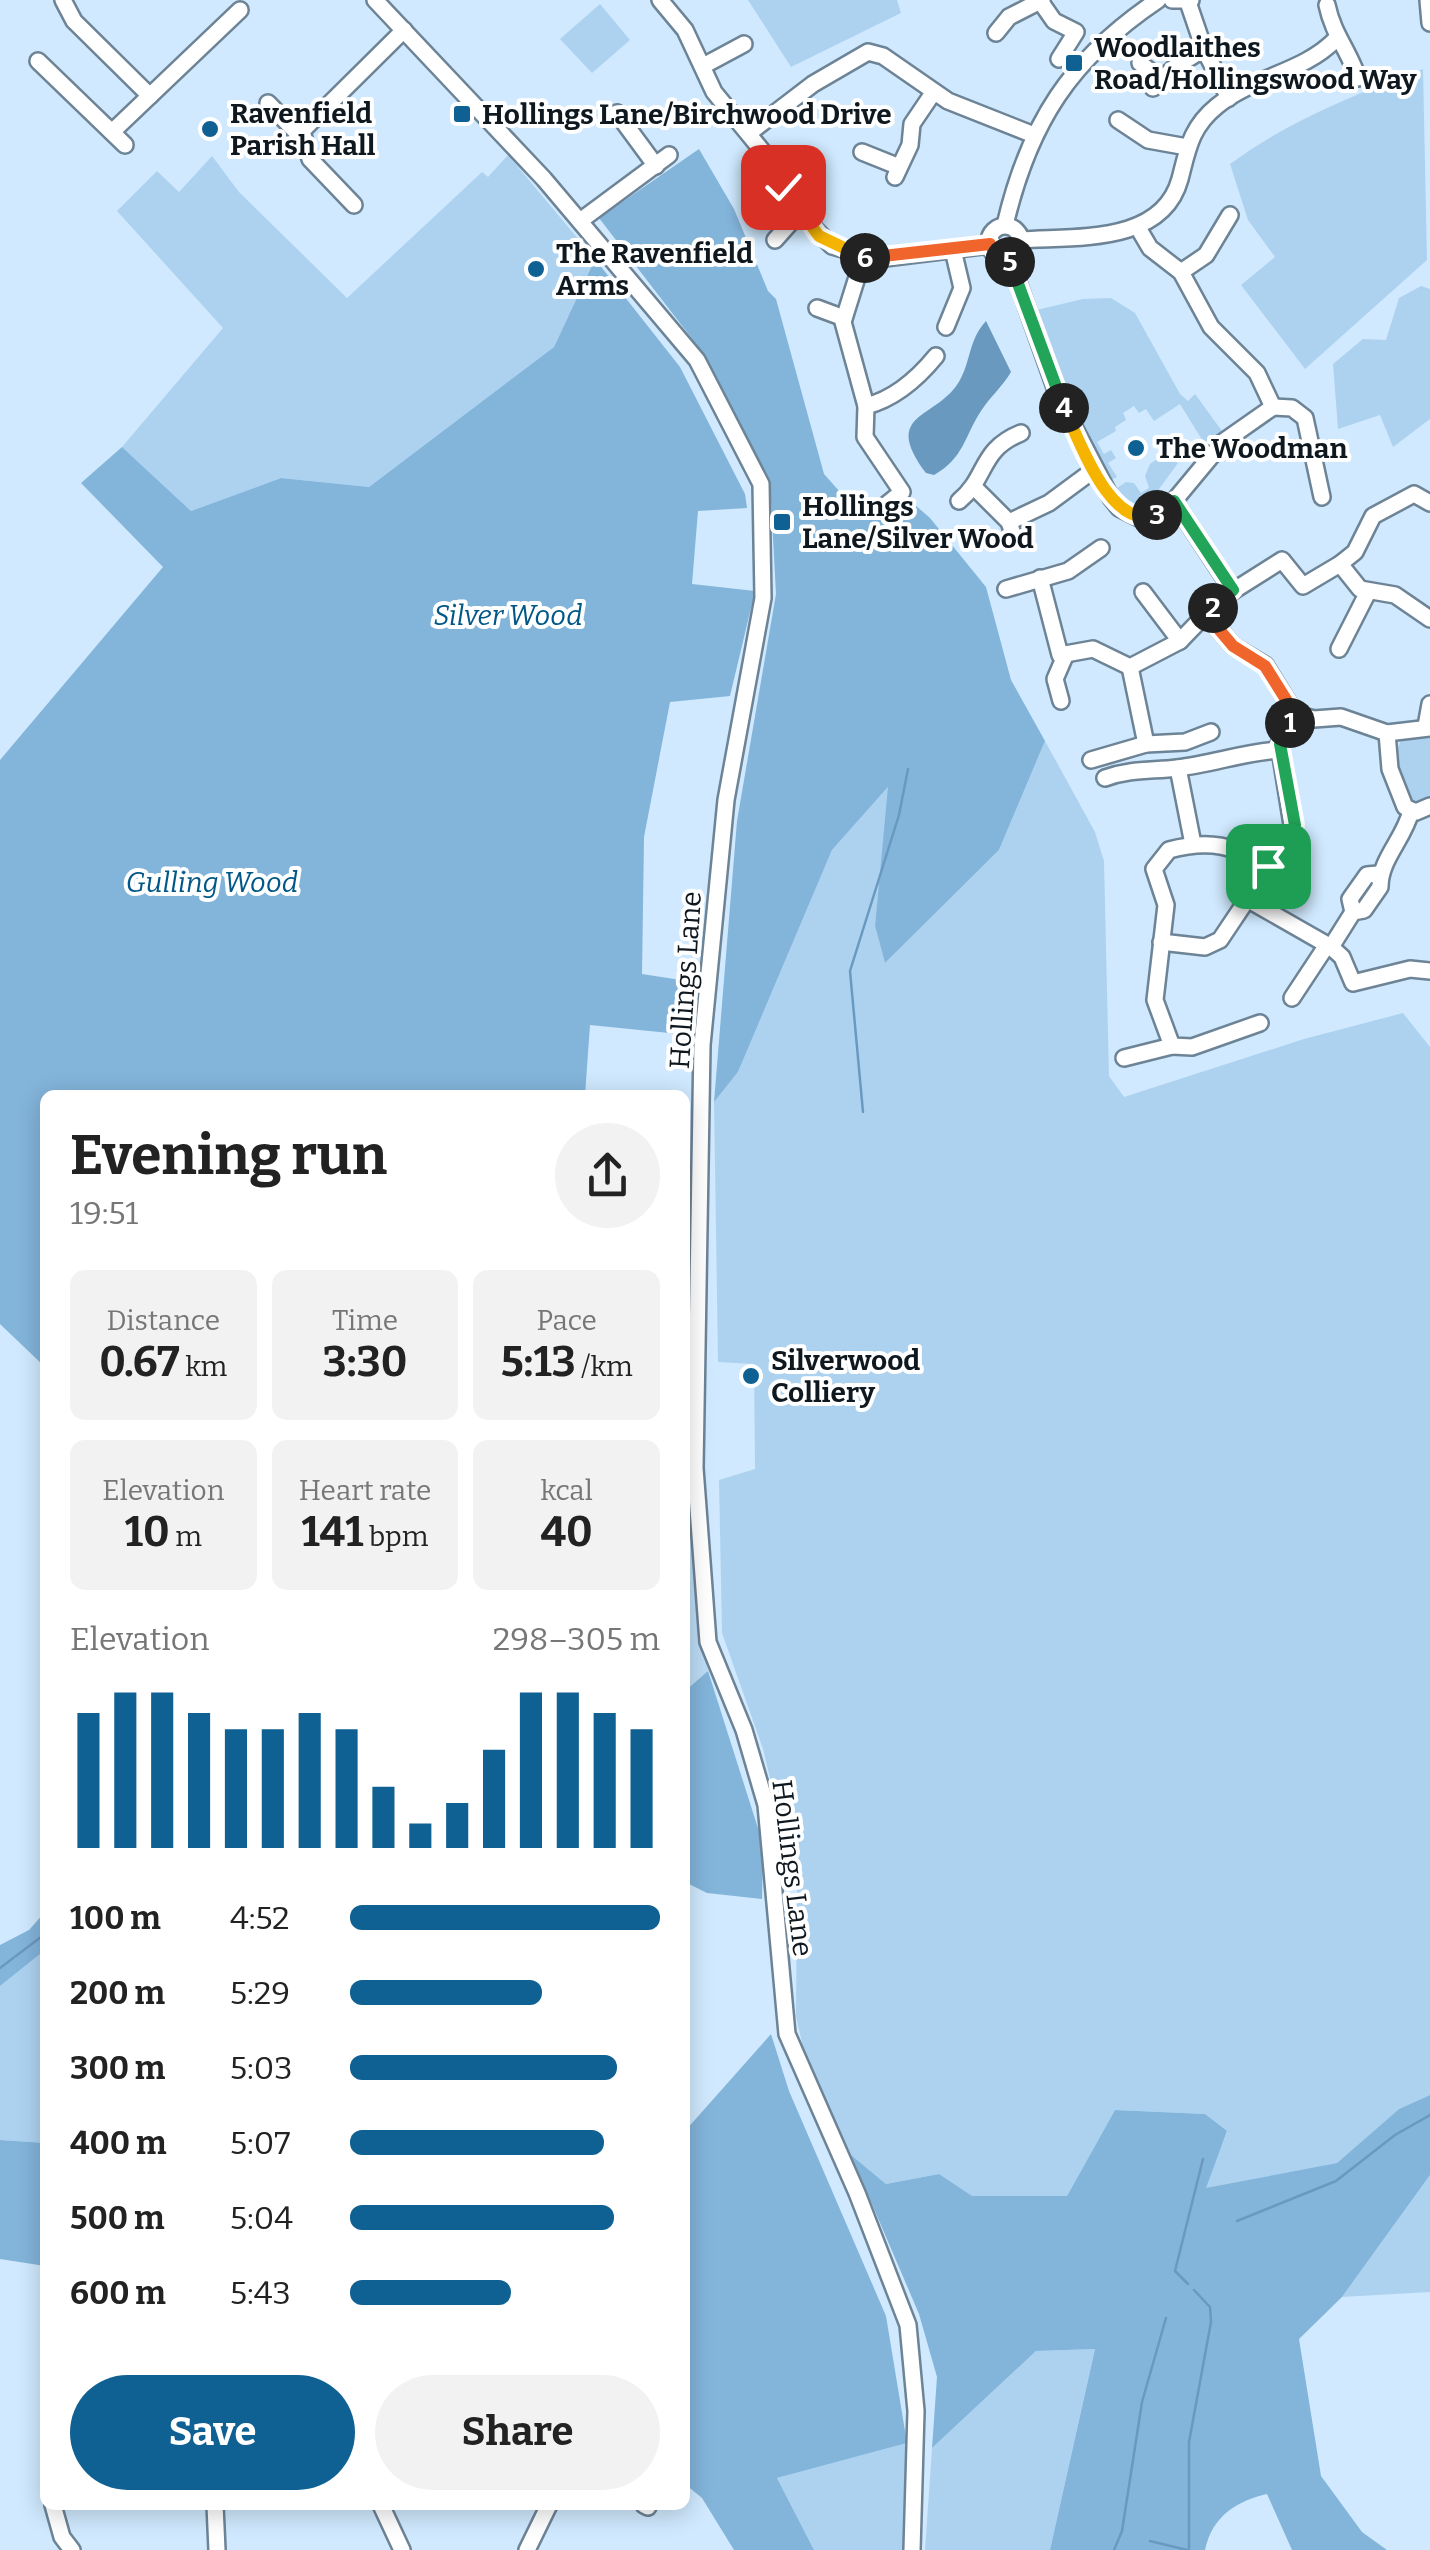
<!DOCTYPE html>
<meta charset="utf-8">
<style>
body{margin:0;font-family:Bitter,serif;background:#f2f2f2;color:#222;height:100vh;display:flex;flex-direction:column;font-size:38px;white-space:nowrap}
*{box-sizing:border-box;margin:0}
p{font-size:32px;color:#767676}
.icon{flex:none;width:55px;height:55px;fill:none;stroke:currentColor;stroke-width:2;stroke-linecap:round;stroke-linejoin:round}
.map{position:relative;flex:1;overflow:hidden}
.panel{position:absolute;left:40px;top:1090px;width:650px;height:1420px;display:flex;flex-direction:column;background:#fff;border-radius:15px;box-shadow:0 5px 25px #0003}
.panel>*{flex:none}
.pin{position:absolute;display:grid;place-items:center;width:85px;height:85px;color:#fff;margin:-42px;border-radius:20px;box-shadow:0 5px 15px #0006}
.km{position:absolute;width:50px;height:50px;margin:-25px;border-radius:50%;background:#222;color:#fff;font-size:28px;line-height:50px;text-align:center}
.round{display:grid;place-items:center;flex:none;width:105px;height:105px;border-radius:52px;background:#f2f2f2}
.headline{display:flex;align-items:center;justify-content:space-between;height:170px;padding:0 30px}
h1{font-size:55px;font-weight:700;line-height:75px}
.stats{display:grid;grid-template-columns:repeat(3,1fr);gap:15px;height:170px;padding:10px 30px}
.stats div{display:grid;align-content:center;border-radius:15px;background:#f2f2f2;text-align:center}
.stats b{font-size:42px;font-weight:700}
.stats small{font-size:28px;font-weight:400}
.stats p{font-size:28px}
.chart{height:280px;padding:20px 30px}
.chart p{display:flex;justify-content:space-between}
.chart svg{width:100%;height:180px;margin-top:10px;stroke:#106193;stroke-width:6}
.action{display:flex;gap:20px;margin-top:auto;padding:20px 30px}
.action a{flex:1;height:115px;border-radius:60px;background:#106193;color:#fff;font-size:40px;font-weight:700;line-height:115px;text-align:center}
.action a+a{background:#f2f2f2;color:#222}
ul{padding:0 30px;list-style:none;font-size:32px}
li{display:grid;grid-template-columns:160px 120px 1fr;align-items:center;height:75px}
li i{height:25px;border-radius:12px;background:#106193}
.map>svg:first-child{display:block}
.built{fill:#bcdcf5}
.green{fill:#add2f0}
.forest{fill:#83b4da}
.water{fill:#6a99bf}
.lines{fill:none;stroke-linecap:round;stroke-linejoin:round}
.stream{stroke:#6a99bf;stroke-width:2.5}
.minor-casing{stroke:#6d8396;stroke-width:20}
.minor{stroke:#fff;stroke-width:15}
.split-1-casing{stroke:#fff;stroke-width:20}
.split-2-casing{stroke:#fff;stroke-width:20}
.split-3-casing{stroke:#fff;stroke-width:20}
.split-4-casing{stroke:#fff;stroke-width:20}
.split-5-casing{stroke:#fff;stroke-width:20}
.split-6-casing{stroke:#fff;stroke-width:20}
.split-7-casing{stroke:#fff;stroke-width:20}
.split-1{stroke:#22a559;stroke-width:12}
.split-2{stroke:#f0652b;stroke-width:12}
.split-3{stroke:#22a559;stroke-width:12}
.split-4{stroke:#f5b400;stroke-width:12}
.split-5{stroke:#22a559;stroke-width:12}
.split-6{stroke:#f0652b;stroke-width:12}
.split-7{stroke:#f5b400;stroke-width:12}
.poi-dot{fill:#106193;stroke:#fff;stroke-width:4}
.labels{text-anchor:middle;stroke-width:8;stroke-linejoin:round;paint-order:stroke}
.poi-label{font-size:28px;font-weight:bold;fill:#0f181f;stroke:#fff;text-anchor:start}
.park-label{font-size:28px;font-style:italic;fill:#015888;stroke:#fff}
.street-label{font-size:28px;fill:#0f181f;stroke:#fff}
</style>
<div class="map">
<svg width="1430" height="2550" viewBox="0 0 1430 2550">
<rect width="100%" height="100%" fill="#d0e9fe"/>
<path class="built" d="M685 1423 708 1671 685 1691Z"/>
<g class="green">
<path d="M748 0H897L901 13 791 67Z"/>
<path d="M600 4 630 40 592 73 560 39Z"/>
<path d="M1423 69 1427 260 1305 369 1241 285 1275 257 1248 220 1230 164C1290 120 1354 95 1423 69Z"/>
<path d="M508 155 595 259 554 347 369 487 281 478 191 511 122 447 223 328 117 211 157 171 179 192 212 156 239 192 347 298 482 172 488 177Z"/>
<path d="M1421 286 1430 289V419L1393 447 1380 415 1338 429 1333 364 1363 339 1386 340 1399 298Z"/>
<path d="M1111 298 1135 313 1180 394 1188 401 1195 394 1222 431 1204 443 1180 404 1154 421 1146 409 1139 413 1134 406 1123 413 1126 420 1115 427 1116 431 1097 442 1104 454 1111 450 1116 458 1108 463 1117 477 1103 484 1028 312 1083 299Z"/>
<path d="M1165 454 1178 463 1159 489 1166 497C1152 512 1138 512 1119 508L1111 492 1126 482 1134 483 1141 493 1149 488 1145 476 1150 464Z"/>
<path d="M1430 733V799L1420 805C1399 800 1389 754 1403 738Z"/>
<path d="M1045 741 1095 832 1104 861 1109 1076 1124 1097 1304 1039 1403 1013 1430 1047V2095L1399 2109 1337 2163 1204 2189 1227 2132 1205 2114 1115 2110 1067 2196H971L939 2174 886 2184 851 2155 806 2061 796 2016 797 1889 763 1749 722 1633 719 1480 755 1469 754 1364 718 1362 714 1102 738 1072 832 850 889 786 875 926 885 963 999 850Z"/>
<path d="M45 1950V2143L0 2140V1986Z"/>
<path d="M1430 2175V2292L1342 2297Z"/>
<path d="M1095 2349 1050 2550H925L932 2448 1036 2351Z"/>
<path d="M907 2443 903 2550H814L777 2478Z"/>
</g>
<g class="forest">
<path d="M699 149 734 209 768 291 776 299 824 474 864 519 907 498 930 518 986 587 1011 680 1045 741 999 850 885 963 875 926 888 787 832 850 738 1072 714 1102 737 821 776 594 770 481 703 353 599 218Z"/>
<path d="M595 259 680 367 745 494 747 508 698 511 692 584 755 591 730 696 670 702 644 837 642 974 700 983 689 1035 590 1025 585 1095H45V1367L0 1324V760L163 567 81 483 122 447 191 511 281 478 369 487 554 347Z"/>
<path d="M708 1671 763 1844 762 1899 707 1893 685 1882V1691Z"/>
<path d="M45 1912V1950L0 1986V1945L29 1930Z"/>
<path d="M771 2034 789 2091 886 2316 907 2443 777 2478 814 2550H734L702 2498 685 2484V2131Z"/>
<path d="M1430 2095V2175L1342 2297 1299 2339 1321 2476 1362 2532 1387 2550H1292L1267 2494C1236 2501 1212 2517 1205 2550H1050L1095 2349 1036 2351 932 2448 937 2377 919 2314 851 2155 886 2184 939 2174 972 2196H1067L1115 2110 1205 2114 1227 2131 1206 2188 1337 2163 1399 2109Z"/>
<path d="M0 2140 45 2143V2266L0 2259Z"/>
</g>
<path class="water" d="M986 321 1011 372C1002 387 990 397 981 411 964 437 964 458 934 475L926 473C880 411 938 420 960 380 971 360 969 339 986 321Z"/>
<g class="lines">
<g class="stream">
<path d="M863 1112 850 971 899 815 908 769"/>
<path d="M0 1968 45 1934"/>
<path d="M1237 2221 1336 2181 1395 2135 1430 2115"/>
<path d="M1188 2284 1175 2271 1203 2159"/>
<path d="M1150 2541 1187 2550"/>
<path d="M1114 2550 1122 2531 1142 2402 1166 2318"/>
<path d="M1189 2550V2442L1211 2322 1210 2307 1194 2290"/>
</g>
<defs>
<g id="minor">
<path d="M63 0 74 21 150 96"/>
<path d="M375 0 544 179 697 360 761 484 763 598 726 800 702 1045 695 1468 708 1642 744 1730 766 1805 787 2034 857 2193 908 2325 916 2411 912 2550"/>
<path d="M660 0 685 30 714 92 764 153 799 213 832 246 877 259 990 245"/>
<path d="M1172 0H1191"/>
<path d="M1428 0 1430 23"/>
<path d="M1040 1 1054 21 1076 32 1059 59"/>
<path d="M1188 2 1204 49 1229 98"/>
<path d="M1327 5C1333 34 1349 51 1358 78"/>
<path d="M996 33 1009 17 1042 0"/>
<path d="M38 61 125 145"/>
<path d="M1140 63 1160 79"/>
<path d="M703 66 744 44"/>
<path d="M1153 88 1175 67 1204 49"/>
<path d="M268 103 302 138"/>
<path d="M617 113 656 166"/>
<path d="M1118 120 1148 140 1187 147"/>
<path d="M112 132 240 10"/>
<path d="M749 133 813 84 868 52 883 56 948 101 1034 135"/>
<path d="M862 152 897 166"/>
<path d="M895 177 910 145 912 124 933 93"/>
<path d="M354 205 310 159 302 131 404 30"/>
<path d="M580 221 669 155"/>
<path d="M1005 225C1029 123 1070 59 1158 0"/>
<path d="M1137 226 1150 248 1181 272 1211 327 1257 373 1273 407"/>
<circle cx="1005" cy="242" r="16"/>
<path d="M775 240 799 213"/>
<path d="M1021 240C1075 236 1162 245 1180 179 1188 148 1191 127 1217 106 1254 76 1303 73 1336 39"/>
<path d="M1009 257 1058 396 1111 498 1119 508 1139 518 1163 512 1174 501"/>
<path d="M863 258 843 322 866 406 865 437 902 492 882 508"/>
<path d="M1181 272 1206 255 1230 215"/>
<path d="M817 308 844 318"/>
<path d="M946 327 962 288 953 250"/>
<path d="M866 406C894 399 918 378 936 356"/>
<path d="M1273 407 1292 408 1305 418 1322 497"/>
<path d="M974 487 1009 522 1013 534"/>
<path d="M959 501C988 477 979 450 1021 433"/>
<path d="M1009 522 1049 503 1095 469"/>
<path d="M1340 564 1355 552 1373 516 1414 494 1430 503"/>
<path d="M1040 578 1060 655 1093 649 1130 667 1180 641 1206 614"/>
<path d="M1006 589 1068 571 1101 548"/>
<path d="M1233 591 1174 501 1223 442 1273 407"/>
<path d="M1143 592 1180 641"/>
<path d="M1430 619 1395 595 1360 589 1340 564 1303 586 1282 560 1233 591 1206 614 1233 646 1265 665 1295 714 1314 719 1341 717 1387 733 1430 728"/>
<path d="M1339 649 1368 592"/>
<path d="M1130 667 1146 744 1185 742 1211 732"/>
<path d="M1061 701 1055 679 1065 656"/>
<path d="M1426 726 1430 704"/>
<path d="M1387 733 1390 769 1405 807 1416 812 1430 806"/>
<path d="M1091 760 1146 744"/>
<path d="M1178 768 1193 844"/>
<path d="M1105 778C1130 769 1152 771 1177 768 1213 764 1244 752 1280 750"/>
<path d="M1247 899 1331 947 1342 957 1353 983 1410 969 1430 971"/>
<path d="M1353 912 1350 899 1367 875 1378 874"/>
<path d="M1161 942 1205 947 1220 940 1293 831 1279 744 1295 714"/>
<path d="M1331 947 1353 912 1364 910 1380 887C1380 859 1404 839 1411 811"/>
<path d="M1292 998 1327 945"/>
<path d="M1260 1023 1192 1047 1172 1046 1155 1000 1166 905 1154 869 1169 850C1210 839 1233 845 1268 867"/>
<path d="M1124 1058 1172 1046"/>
<path d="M53 2505 62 2537 72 2550"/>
<path d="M215 2505 217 2550"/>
<path d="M381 2505 402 2550"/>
<path d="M644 2505 648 2507"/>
<path d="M527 2550 549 2505"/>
</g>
</defs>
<use href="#minor" class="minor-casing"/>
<use href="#minor" class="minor"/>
</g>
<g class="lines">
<defs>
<path id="split-1" d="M1268 866 1295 825 1280 744 1290 723"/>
<path id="split-2" d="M1213 608 1206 614 1233 646 1265 666 1295 714 1290 723"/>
<path id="split-3" d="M1157 515 1174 501 1233 590 1213 608"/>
<path id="split-4" d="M1064 408C1080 442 1111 532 1157 515"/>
<path id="split-5" d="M1010 262 1064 408"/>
<path id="split-6" d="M865 258 990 244 996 255 1010 262"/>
<path id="split-7" d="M783 187 819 236 865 258"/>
</defs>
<use href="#split-1" class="split-1-casing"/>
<use href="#split-2" class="split-2-casing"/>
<use href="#split-3" class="split-3-casing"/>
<use href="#split-4" class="split-4-casing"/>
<use href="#split-5" class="split-5-casing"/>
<use href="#split-6" class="split-6-casing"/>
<use href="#split-7" class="split-7-casing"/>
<use href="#split-1" class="split-1"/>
<use href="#split-2" class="split-2"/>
<use href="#split-3" class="split-3"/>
<use href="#split-4" class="split-4"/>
<use href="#split-5" class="split-5"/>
<use href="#split-6" class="split-6"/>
<use href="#split-7" class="split-7"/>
</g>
<g class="poi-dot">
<rect x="1064" y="53" width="20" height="20" rx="5"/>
<rect x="452" y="104" width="20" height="20" rx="5"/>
<circle cx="210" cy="129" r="10"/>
<circle cx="536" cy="269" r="10"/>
<circle cx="1136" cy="448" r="10"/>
<rect x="772" y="512" width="20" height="20" rx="5"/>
<circle cx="751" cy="1376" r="10"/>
</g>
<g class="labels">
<g class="poi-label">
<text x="1094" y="57">Woodlaithes<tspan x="1094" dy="32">Road/Hollingswood Way</tspan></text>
<text x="230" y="123">Ravenfield<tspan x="230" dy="32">Parish Hall</tspan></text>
<text x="482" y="124">Hollings Lane/Birchwood Drive</text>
<text x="556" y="263">The Ravenfield<tspan x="556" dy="32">Arms</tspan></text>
<text x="1156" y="458">The Woodman</text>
<text x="802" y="516">Hollings<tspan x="802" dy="32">Lane/Silver Wood</tspan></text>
<text x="771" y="1370">Silverwood<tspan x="771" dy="32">Colliery</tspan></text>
</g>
<g class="park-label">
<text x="508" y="625">Silver Wood</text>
<text x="212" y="892">Gulling Wood</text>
</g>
<g class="street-label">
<text transform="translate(685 980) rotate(-86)" y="10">Hollings Lane</text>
<text transform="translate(793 1868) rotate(83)" y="10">Hollings Lane</text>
</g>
</g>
</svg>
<div class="pin" style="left:1268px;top:866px;background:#1e9e55"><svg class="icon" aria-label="arrive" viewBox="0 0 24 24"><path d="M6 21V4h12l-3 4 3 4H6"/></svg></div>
<div class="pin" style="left:783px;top:187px;background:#d93025"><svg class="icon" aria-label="check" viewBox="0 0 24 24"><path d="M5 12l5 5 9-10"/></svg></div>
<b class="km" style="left:1290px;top:723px">1</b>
<b class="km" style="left:1213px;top:608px">2</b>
<b class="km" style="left:1157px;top:515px">3</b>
<b class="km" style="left:1064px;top:408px">4</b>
<b class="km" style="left:1010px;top:262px">5</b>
<b class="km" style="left:865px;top:258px">6</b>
<section class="panel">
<div class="headline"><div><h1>Evening run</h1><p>19:51</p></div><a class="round"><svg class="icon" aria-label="share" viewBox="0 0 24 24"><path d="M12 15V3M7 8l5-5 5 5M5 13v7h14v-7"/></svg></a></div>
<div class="stats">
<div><p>Distance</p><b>0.67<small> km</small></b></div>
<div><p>Time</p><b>3:30</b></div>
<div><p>Pace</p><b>5:13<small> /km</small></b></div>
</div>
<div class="stats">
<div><p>Elevation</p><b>10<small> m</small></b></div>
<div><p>Heart rate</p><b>141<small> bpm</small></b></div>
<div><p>kcal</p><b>40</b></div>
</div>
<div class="chart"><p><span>Elevation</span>298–305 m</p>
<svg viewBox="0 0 160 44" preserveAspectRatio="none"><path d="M5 44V11M15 44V6M25 44V6M35 44V11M45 44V15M55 44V15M65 44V11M75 44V15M85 44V29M95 44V38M105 44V33M115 44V20M125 44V6M135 44V6M145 44V11M155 44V15"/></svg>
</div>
<ul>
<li><b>100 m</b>4:52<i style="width:100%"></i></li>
<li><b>200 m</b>5:29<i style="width:62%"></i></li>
<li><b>300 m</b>5:03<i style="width:86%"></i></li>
<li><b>400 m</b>5:07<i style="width:82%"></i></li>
<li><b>500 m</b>5:04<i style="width:85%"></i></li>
<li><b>600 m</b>5:43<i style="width:52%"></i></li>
</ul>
<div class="action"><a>Save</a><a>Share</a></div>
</section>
</div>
